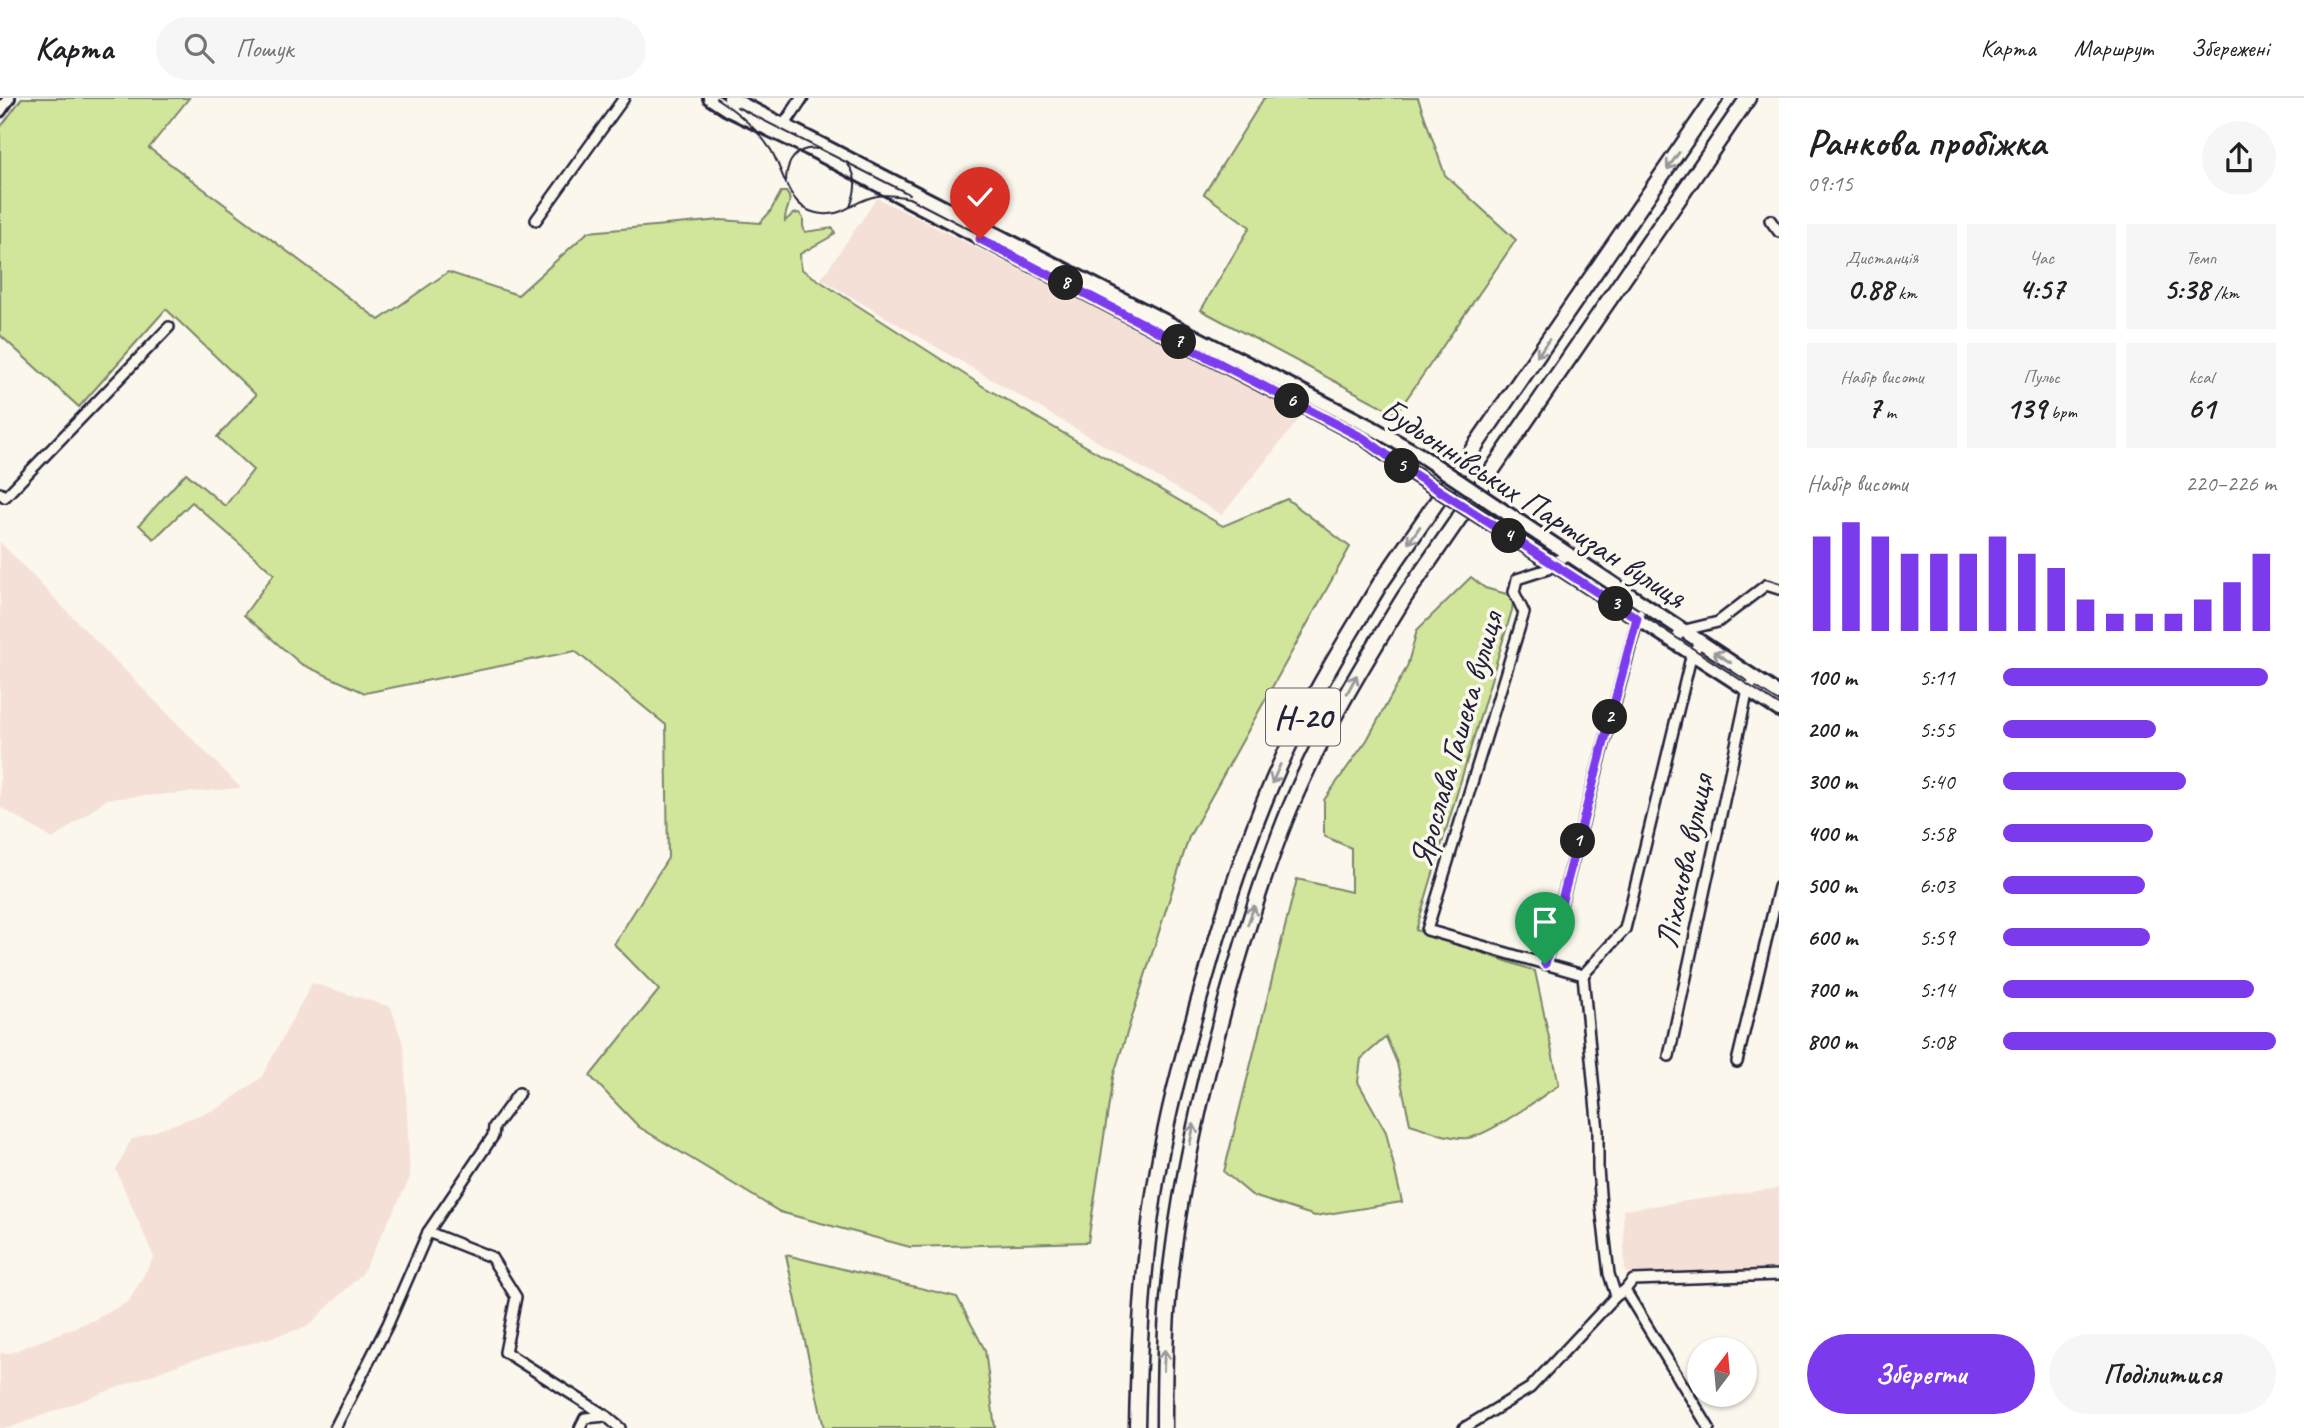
<!DOCTYPE html>
<html lang="uk">
<meta charset="utf-8">
<style>
body{margin:0;font-family:Caveat,sans-serif;background:#f6f6f6;color:#202124;height:100vh;display:flex;flex-direction:column;font-size:26px;white-space:nowrap}
*{box-sizing:border-box;margin:0}
p{font-size:23px;color:#757577}
.icon{flex:none;width:38px;height:38px;fill:none;stroke:currentColor;stroke-width:2;stroke-linecap:round;stroke-linejoin:round}
.map{position:relative;flex:1;overflow:hidden}
.sheet{display:flex;flex-direction:column;background:#fff;width:525px}
.sheet>*{flex:none}
.needle{width:46px;rotate:16deg}
.controls{position:absolute;left:1687px;top:1239px;display:grid;gap:14px}
.controls a{display:grid;place-items:center;width:70px;height:70px;border-radius:50%;background:#fff;box-shadow:0 2px 5px #0004;font-size:35px}
.pin{position:absolute;display:grid;place-items:center;width:60px;height:60px;color:#fff;margin:-72px -30px;border-radius:50% 50% 50% 0;rotate:-45deg;box-shadow:0 0 7px #0007}
.pin .icon{rotate:45deg}
.km{position:absolute;width:35px;height:35px;margin:-18px;border-radius:50%;background:#222;color:#fff;font-size:19px;line-height:35px;text-align:center}
.round{display:grid;place-items:center;flex:none;width:74px;height:74px;border-radius:37px;background:#f6f6f6}
.summary{display:flex;align-items:center;justify-content:space-between;height:119px;padding:0 28px}
h1{font-size:38px;font-weight:600;line-height:52px}
.stats{display:grid;grid-template-columns:repeat(3,1fr);gap:10px;height:119px;padding:7px 28px}
.stats div{display:grid;align-content:center;border-radius:0px;background:#f6f6f6;text-align:center}
.stats b{font-size:30px;font-weight:600}
.stats small{font-size:19px;font-weight:400}
.stats p{font-size:19px}
.chart{height:196px;padding:14px 28px}
.chart p{display:flex;justify-content:space-between}
.chart svg{width:100%;height:126px;margin-top:7px;stroke:#7c3aed;stroke-width:6}
.cta{display:flex;gap:14px;margin-top:auto;padding:14px 28px}
.cta a{flex:1;height:80px;border-radius:42px;background:#7c3aed;color:#fff;font-size:28px;font-weight:600;line-height:80px;text-align:center}
.cta a+a{background:#f6f6f6;color:#202124}
ul{padding:0 28px;list-style:none;font-size:23px}
li{display:grid;grid-template-columns:112px 84px 1fr;align-items:center;height:52px}
li i{height:18px;border-radius:9px;background:#7c3aed}
header{display:flex;align-items:center;gap:42px;box-sizing:border-box;height:98px;padding:0 35px;background:#fff;border-bottom:2px solid #e0e0e0}
header strong{font-size:33px}
nav{display:flex;gap:38px;margin-inline-start:auto;font-size:24px}
.search{width:490px;height:63px;background:#f6f6f6;display:flex;align-items:center;gap:18px;box-sizing:border-box;padding:0 24px;border-radius:38px;color:#757577;font-size:26px}
main{display:flex;flex:1;min-height:0}
.map>svg:first-child{display:block}
.built{fill:#f5e0d7}
.green{fill:#d1e69b;stroke:#7a846b;stroke-width:2}
.lines{fill:none;stroke-linecap:round;stroke-linejoin:round}
.minor-casing{stroke:#22223b;stroke-width:14}
.tertiary-casing{stroke:#22223b;stroke-width:16}
.secondary-casing{stroke:#22223b;stroke-width:18}
.primary-casing{stroke:#22223b;stroke-width:19}
.minor{stroke:#fbf7ec;stroke-width:9}
.tertiary{stroke:#fbf7ec;stroke-width:10}
.secondary{stroke:#fbf7ec;stroke-width:12}
.primary{stroke:#fbf7ec;stroke-width:14}
.tram{stroke:#22223b;stroke-width:2}
.secondary-bridge-casing{stroke:#22223b;stroke-width:18;stroke-linecap:butt}
.secondary-bridge{stroke:#fbf7ec;stroke-width:12}
.oneway{stroke:#99979c}
.route-casing{stroke:#fff;stroke-width:14}
.route{stroke:#7c3aed;stroke-width:9}
.labels{text-anchor:middle;stroke-width:7;stroke-linejoin:round;paint-order:stroke}
.shield{fill:#fbf7ec;stroke:#636270;stroke-width:2}
.shield-label{font-size:32px;font-weight:bold;fill:#22223b}
.street-label{font-size:33px;fill:#22223b;stroke:#fbf7ec}
</style>
<header>
<strong>Карта</strong>
<div class="search"><svg class="icon" aria-label="search" viewBox="0 0 24 24"><circle cx="10" cy="10" r="6"/><path d="M15 15l6 6"/></svg>Пошук</div>
<nav><a>Карта</a><a>Маршрут</a><a>Збережені</a></nav>
</header>
<main>
<div class="map">
<svg width="1779" height="1330" viewBox="0 0 1779 1330">
<rect width="100%" height="100%" fill="#fbf7ec"/>
<filter id="ink" filterUnits="userSpaceOnUse"><feTurbulence type="fractalNoise" baseFrequency=".0143" numOctaves="2"/><feDisplacementMap in="SourceGraphic" scale="14" xChannelSelector="R" yChannelSelector="G"/><feConvolveMatrix kernelMatrix="1 2 1 2 8 2 1 2 1" color-interpolation-filters="sRGB"/></filter>
<g filter="url(#ink)">
<g class="built">
<path d="M877 100 1305 314 1222 417 821 181Z"/>
<path d="M0 444 93 540 241 690 107 701 53 741 0 709Z"/>
<path d="M312 885 391 909 404 949 410 1080 362 1176 307 1229 183 1265 9 1330H0V1255H10L96 1221 129 1203 154 1159 116 1072 131 1042 219 1010 261 980Z"/>
<path d="M1779 1090V1171L1625 1175 1623 1112Z"/>
</g>
<g class="green">
<path d="M22 0H189L149 50 379 222 448 174 518 197 588 134 721 122 760 125 770 114 781 94H786C795 103 784 112 785 123L793 116 799 115 803 120V128L805 134 833 130 835 135 832 138 800 156 801 171 984 289 1223 428 1287 401 1350 449 1189 739 1113 979 1088 1144 910 1149 780 1114 639 1029 590 978 659 892 614 846 668 760 666 627 575 553 365 595 301 566 244 517 274 476 192 404 154 441 139 427 186 375 225 408 253 372 217 339 256 297 166 211 79 309 0 237V30Z"/>
<path d="M1264 0H1418L1445 77 1516 142 1396 316 1201 212 1250 129 1204 96Z"/>
<path d="M1471 479 1485 490 1514 498 1512 512 1416 832 1535 873 1559 987C1538 1001 1491 1036 1468 1040 1450 1042 1427 1031 1410 1026L1397 965 1386 939 1361 961 1358 984 1386 1034 1402 1104 1315 1118 1253 1098 1224 1074 1297 781 1351 794V750L1324 738V702L1367 642 1407 569 1417 532Z"/>
<path d="M786 1157 957 1199 985 1252 995 1330H824Z"/>
</g>
<g class="lines">
<defs>
<g id="minor">
<path d="M536 122 624 0"/>
<path d="M1770 122 1779 134"/>
<path d="M0 395 5 399 169 229"/>
<path d="M1568 457 1553 464 1548 471 1517 481 1514 494 1524 515 1427 832 1583 877 1598 1033V1071L1601 1108 1609 1176 1616 1198"/>
<path d="M1674 544 1681 533 1718 524 1766 487 1779 491"/>
<path d="M1545 866 1639 516"/>
<path d="M1583 877 1625 831 1692 555 1700 545"/>
<path d="M1669 958 1748 591 1756 581"/>
<path d="M1737 964 1779 789"/>
<path d="M428 1134 491 1159 516 1199 505 1254 606 1318 620 1330"/>
<path d="M1625 1192 1633 1182 1779 1177"/>
<path d="M335 1330 388 1226 428 1134 493 1038 494 1029 519 995"/>
<path d="M580 1330 585 1320 606 1318"/>
<path d="M1464 1330 1530 1290 1616 1198 1625 1192 1709 1330"/>
</g>
<g id="tertiary">
<path d="M0 13 9 0"/>
<path d="M780 33 802 0"/>
</g>
<g id="secondary">
<path d="M710 0 727 11 808 50 1363 339"/>
<path d="M730 0 1371 329"/>
<path d="M1538 436 1779 596"/>
<path d="M1529 450 1779 612"/>
</g>
<g id="primary">
<path d="M1137 1330C1139 1228 1145 1125 1167 1025 1178 973 1193 922 1208 871 1231 789 1258 709 1296 633 1321 582 1351 534 1380 486L1715 0"/>
<path d="M1164 1330C1164 1272 1165 1213 1173 1155 1184 1067 1204 982 1228 896 1246 833 1265 771 1290 710 1321 636 1362 568 1404 500L1748 0"/>
</g>
</defs>
<use href="#minor" class="minor-casing"/>
<use href="#tertiary" class="tertiary-casing"/>
<use href="#secondary" class="secondary-casing"/>
<use href="#primary" class="primary-casing"/>
<use href="#minor" class="minor"/>
<use href="#tertiary" class="tertiary"/>
<use href="#secondary" class="secondary"/>
<use href="#primary" class="primary"/>
<g class="tram">
<path d="M716 0C736 13 758 32 771 52 784 74 788 109 816 115 844 121 852 102 877 98 887 96 899 98 909 100L1366 336 1779 607"/>
<path d="M737 9 909 96"/>
<path d="M846 64C859 78 856 93 850 109"/>
<path d="M786 83C786 64 797 47 819 51"/>
</g>
<defs>
<g id="secondary-bridge">
<path d="M1371 329 1420 357 1538 436"/>
<path d="M1363 339 1409 373 1529 450"/>
</g>
</defs>
<use href="#secondary-bridge" class="secondary-bridge-casing"/>
<use href="#secondary-bridge" class="secondary-bridge"/>
</g>
<defs><path id="oneway-shaft" d="M-6 0H5M1.5-3L5.5 0L1.5 3" fill="none" stroke-width="1.6" stroke-linecap="round" stroke-linejoin="round" transform="scale(1.75)"/></defs>
<g class="oneway">
<use href="#oneway-shaft" transform="translate(1673 63) rotate(125)"/>
<use href="#oneway-shaft" transform="translate(1543 250) rotate(125)"/>
<use href="#oneway-shaft" transform="translate(1414 437) rotate(125)"/>
<use href="#oneway-shaft" transform="translate(1722 559) rotate(-147)"/>
<use href="#oneway-shaft" transform="translate(1352 586) rotate(-62)"/>
<use href="#oneway-shaft" transform="translate(1276 676) rotate(114)"/>
<use href="#oneway-shaft" transform="translate(1251 817) rotate(-71)"/>
<use href="#oneway-shaft" transform="translate(1192 1036) rotate(-79)"/>
<use href="#oneway-shaft" transform="translate(1164 1262) rotate(-87)"/>
</g>
</g>
<g class="lines" filter="url(#ink)">
<defs>
<path id="route" d="M980 141 1363 340 1409 373 1637 520 1545 866"/>
</defs>
<use href="#route" class="route-casing"/>
<use href="#route" class="route"/>
</g>
<g class="labels">
<rect class="shield" x="1266" y="590.5" width="74" height="57" rx="5"/>
<g class="shield-label">
<text x="1303" y="630">Н-20</text>
</g>
<g class="street-label">
<text transform="translate(1534 404) rotate(33)" y="12">Будьоннівських Партизан вулиця</text>
<text transform="translate(1455 641) rotate(-74)" y="12">Ярослава Гашека вулиця</text>
<text transform="translate(1683 763) rotate(-78)" y="12">Ліхачова вулиця</text>
</g>
</g>
</svg>
<div class="controls">
<a><svg class="needle" viewBox="-14 -14 28 28"><path d="M0-13l5 13h-10z" fill="#e53935"/><path d="M0 13l5-13h-10z" fill="#757577"/></svg></a>
</div>
<div class="pin" style="left:1545px;top:866px;background:#1e9e55"><svg class="icon" aria-label="arrive" viewBox="0 0 24 24"><path d="M6 21V4h12l-3 4 3 4H6"/></svg></div>
<div class="pin" style="left:980px;top:141px;background:#d93025"><svg class="icon" aria-label="check" viewBox="0 0 24 24"><path d="M5 12l5 5 9-10"/></svg></div>
<b class="km" style="left:1578px;top:743px">1</b>
<b class="km" style="left:1610px;top:619px">2</b>
<b class="km" style="left:1616px;top:506px">3</b>
<b class="km" style="left:1509px;top:438px">4</b>
<b class="km" style="left:1402px;top:368px">5</b>
<b class="km" style="left:1292px;top:303px">6</b>
<b class="km" style="left:1179px;top:244px">7</b>
<b class="km" style="left:1066px;top:185px">8</b>
</div>
<section class="sheet">
<div class="summary"><div><h1>Ранкова пробіжка</h1><p>09:15</p></div><a class="round"><svg class="icon" aria-label="share" viewBox="0 0 24 24"><path d="M12 15V3M7 8l5-5 5 5M5 13v7h14v-7"/></svg></a></div>
<div class="stats">
<div><p>Дистанція</p><b>0.88<small> km</small></b></div>
<div><p>Час</p><b>4:57</b></div>
<div><p>Темп</p><b>5:38<small> /km</small></b></div>
</div>
<div class="stats">
<div><p>Набір висоти</p><b>7<small> m</small></b></div>
<div><p>Пульс</p><b>139<small> bpm</small></b></div>
<div><p>kcal</p><b>61</b></div>
</div>
<div class="chart"><p><span>Набір висоти</span>220–226 m</p>
<svg viewBox="0 0 160 44" preserveAspectRatio="none"><path d="M5 44V11M15 44V6M25 44V11M35 44V17M45 44V17M55 44V17M65 44V11M75 44V17M85 44V22M95 44V33M105 44V38M115 44V38M125 44V38M135 44V33M145 44V27M155 44V17"/></svg>
</div>
<ul>
<li><b>100 m</b>5:11<i style="width:97%"></i></li>
<li><b>200 m</b>5:55<i style="width:56%"></i></li>
<li><b>300 m</b>5:40<i style="width:67%"></i></li>
<li><b>400 m</b>5:58<i style="width:55%"></i></li>
<li><b>500 m</b>6:03<i style="width:52%"></i></li>
<li><b>600 m</b>5:59<i style="width:54%"></i></li>
<li><b>700 m</b>5:14<i style="width:92%"></i></li>
<li><b>800 m</b>5:08<i style="width:100%"></i></li>
</ul>
<div class="cta"><a>Зберегти</a><a>Поділитися</a></div>
</section>
</main>
